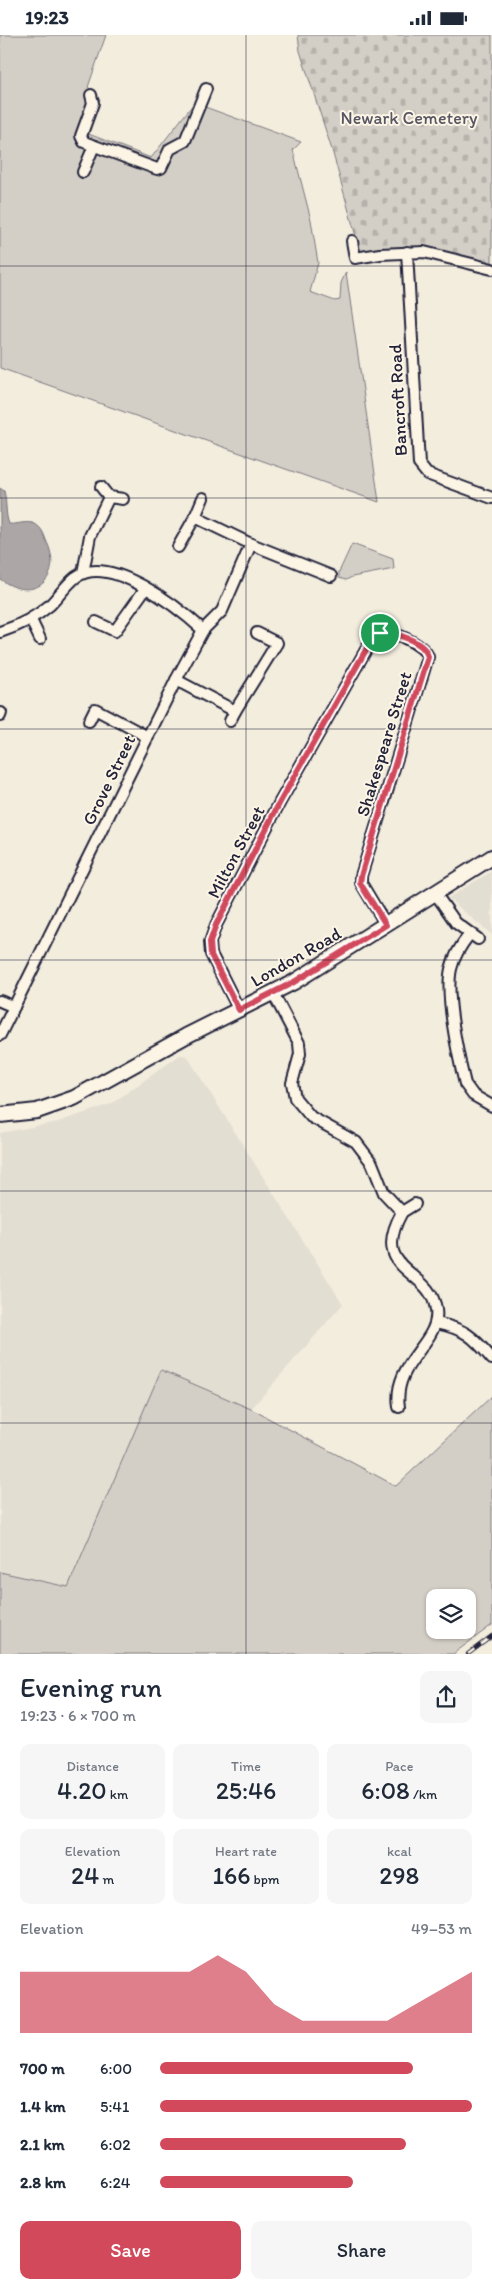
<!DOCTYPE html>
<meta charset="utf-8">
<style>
body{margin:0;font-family:Itim,sans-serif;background:#f6f6f7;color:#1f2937;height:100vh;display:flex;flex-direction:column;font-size:19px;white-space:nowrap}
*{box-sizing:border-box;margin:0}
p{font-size:16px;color:#747a83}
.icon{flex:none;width:28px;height:28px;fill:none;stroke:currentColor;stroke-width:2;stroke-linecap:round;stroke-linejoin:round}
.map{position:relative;height:1619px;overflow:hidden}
.drawer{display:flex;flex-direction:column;background:#fff;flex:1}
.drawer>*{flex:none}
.controls{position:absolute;left:426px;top:1554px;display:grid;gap:10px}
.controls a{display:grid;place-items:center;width:50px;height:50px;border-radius:10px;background:#fff;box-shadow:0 1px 4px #0004;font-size:25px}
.pin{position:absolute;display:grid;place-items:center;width:42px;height:42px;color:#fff;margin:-21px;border:2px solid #fff;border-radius:50%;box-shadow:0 1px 5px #0007}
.round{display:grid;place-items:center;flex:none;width:52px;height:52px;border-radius:10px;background:#f6f6f7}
.summary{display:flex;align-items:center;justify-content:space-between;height:85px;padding:0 20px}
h1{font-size:28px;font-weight:600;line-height:38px}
.metrics{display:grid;grid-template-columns:repeat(3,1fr);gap:8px;height:85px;padding:5px 20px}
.metrics div{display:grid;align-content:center;border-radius:10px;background:#f6f6f7;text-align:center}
.metrics b{font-size:25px;font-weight:600}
.metrics small{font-size:14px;font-weight:400}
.metrics p{font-size:14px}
.chart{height:140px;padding:10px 20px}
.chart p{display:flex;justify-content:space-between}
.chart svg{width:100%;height:90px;margin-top:5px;fill:#d1495b;opacity:.7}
.primary-button{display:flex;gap:10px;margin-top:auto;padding:10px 20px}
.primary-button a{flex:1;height:58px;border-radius:10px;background:#d1495b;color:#fff;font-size:20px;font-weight:600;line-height:58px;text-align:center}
.primary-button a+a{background:#f6f6f7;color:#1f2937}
ul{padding:0 20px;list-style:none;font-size:16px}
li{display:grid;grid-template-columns:80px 60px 1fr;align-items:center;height:38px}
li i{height:12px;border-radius:6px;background:#d1495b}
.status{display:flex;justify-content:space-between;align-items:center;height:35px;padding:0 25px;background:#fff;direction:ltr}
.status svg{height:14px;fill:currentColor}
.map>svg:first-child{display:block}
.built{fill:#e3ded2;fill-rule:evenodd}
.green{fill:#d4cfc6;stroke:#7b7880;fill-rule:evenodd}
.cemetery{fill:url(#cemetery-stones);stroke:#7b7880}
.water{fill:#aca7a6;stroke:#75727b}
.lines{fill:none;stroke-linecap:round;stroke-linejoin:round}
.minor-casing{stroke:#22223b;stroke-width:14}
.secondary-casing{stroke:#22223b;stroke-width:18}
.minor{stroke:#fcf5e5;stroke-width:10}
.secondary{stroke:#fcf5e5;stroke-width:14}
.rail-casing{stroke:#22223b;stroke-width:4.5}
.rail{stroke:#fcf5e5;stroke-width:2.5;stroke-dasharray:8;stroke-linecap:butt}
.route-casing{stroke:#fff;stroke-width:10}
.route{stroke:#d1495b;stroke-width:6}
.grid{fill:none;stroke:#22223b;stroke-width:1;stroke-opacity:0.55}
.labels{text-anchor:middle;stroke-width:4;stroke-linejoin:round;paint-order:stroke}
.park-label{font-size:18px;fill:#575665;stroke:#fcf5e5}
.street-label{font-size:18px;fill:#22223b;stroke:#fcf5e5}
</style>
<div class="status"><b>19:23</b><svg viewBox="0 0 49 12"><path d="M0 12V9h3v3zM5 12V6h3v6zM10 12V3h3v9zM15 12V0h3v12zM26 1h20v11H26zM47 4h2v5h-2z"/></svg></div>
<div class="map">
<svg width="492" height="1619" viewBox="0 0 492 1619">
<defs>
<pattern id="cemetery-stones" width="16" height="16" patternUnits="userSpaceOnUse" patternTransform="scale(1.25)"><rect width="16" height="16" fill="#d4cfc6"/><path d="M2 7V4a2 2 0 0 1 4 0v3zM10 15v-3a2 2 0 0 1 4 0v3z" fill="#b6b1ab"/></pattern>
</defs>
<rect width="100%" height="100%" fill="#f3edde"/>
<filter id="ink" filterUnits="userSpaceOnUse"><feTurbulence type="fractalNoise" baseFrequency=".02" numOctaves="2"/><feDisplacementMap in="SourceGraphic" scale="10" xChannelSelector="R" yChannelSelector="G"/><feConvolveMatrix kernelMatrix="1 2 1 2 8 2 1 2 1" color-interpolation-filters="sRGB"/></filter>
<g filter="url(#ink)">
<g class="built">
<path d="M492 836V900L448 863Z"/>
<path d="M180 1020 187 1021 343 1269 251 1374 396 1451 492 1590 453 1619H0V1098L58 1087 111 1069ZM435 1562H468V1595H435Z"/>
</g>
<g class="green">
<path d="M0 0H106L88 52 100 64 86 98 151 123 194 68 301 107 293 115 311 185 318 228 310 257 335 266 340 265 341 248 346 237 379 467 0 333Z"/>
<path d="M352 509 393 524 394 534 352 542 346 545 339 543V537Z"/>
<path d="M161 1335 251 1374 396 1451 492 1361V1590L453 1619H0V1537L68 1552ZM435 1562H468V1595H435Z"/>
</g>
<path class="cemetery" d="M298 0H492V230L406 212 360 216 332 115 300 16Z"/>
<path class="water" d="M0 453 4 456C7 467 5 479 9 489 18 490 26 485 35 489 42 493 44 499 46 505 65 543 34 569 0 544Z"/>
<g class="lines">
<defs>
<g id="minor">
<path d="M91 60 93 68 81 101 84 107 157 134 161 133 170 114 185 106 206 54"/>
<path d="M83 137 94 111"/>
<path d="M352 206 355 223 380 219 424 217 492 234"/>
<path d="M407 217 419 429 427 439 492 463"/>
<path d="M101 452 109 462 123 464"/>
<path d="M195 482 203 463"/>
<path d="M178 512 195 482 251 509 331 541"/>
<path d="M83 538 90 501 109 462"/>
<path d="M31 585 40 604"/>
<path d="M96 587 115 596 145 554"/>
<path d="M0 597C19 591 35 583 50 570 59 561 66 550 76 542 110 518 179 573 203 595"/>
<path d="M176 645 235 676 277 608 257 598"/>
<path d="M0 681 1 678"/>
<path d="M89 686 95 674 148 702"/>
<path d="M230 686 235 676"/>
<path d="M435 858 456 888 478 904"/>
<path d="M469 900C461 910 454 921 451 934 445 960 458 1021 465 1049L473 1060 492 1071"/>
<path d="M273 958 299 1008 300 1019 292 1048 295 1063 311 1082 356 1107 372 1128 384 1158 402 1177C368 1239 431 1232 436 1275 441 1307 392 1327 399 1372"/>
<path d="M0 966 14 972"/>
<path d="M239 975 211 919 210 907 216 890 280 767 367 613C371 607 374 600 381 598 392 595 425 610 428 622L361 841V848L386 890"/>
<path d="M0 1000 176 645 203 595 222 576 251 509"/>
<path d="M402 1177 415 1169"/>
<path d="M436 1288C465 1294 473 1301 492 1324"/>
</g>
<path id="secondary" d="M0 1080 37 1076 74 1063 186 1001 294 947 492 822"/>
</defs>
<use href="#minor" class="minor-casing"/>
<use href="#secondary" class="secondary-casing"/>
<use href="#minor" class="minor"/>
<use href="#secondary" class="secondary"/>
<defs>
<path id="rail" d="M468 1619 492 1601"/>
</defs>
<use href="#rail" class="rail-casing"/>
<use href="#rail" class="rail"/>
</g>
</g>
<g class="lines" filter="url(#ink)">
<defs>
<path id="route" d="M380 598C394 597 425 606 428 622L361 841 360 848 386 890 294 947 239 975 211 920 210 907 216 890 280 767 367 613Z"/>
</defs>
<use href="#route" class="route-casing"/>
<use href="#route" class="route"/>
</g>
<path class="grid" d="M246 0V1619M0 231H492M0 463H492M0 694H492M0 925H492M0 1156H492M0 1388H492"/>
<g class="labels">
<g class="park-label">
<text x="409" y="89">Newark Cemetery</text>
</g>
<g class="street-label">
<text transform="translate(398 365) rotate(-93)" y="6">Bancroft Road</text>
<text transform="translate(384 709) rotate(-73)" y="6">Shakespeare Street</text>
<text transform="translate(109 745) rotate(-64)" y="6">Grove Street</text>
<text transform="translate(236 817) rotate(-62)" y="6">Milton Street</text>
<text transform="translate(296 922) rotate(-30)" y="6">London Road</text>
</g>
</g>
</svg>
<div class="controls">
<a><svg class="icon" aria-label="layers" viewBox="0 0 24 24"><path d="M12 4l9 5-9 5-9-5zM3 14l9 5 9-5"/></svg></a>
</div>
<div class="pin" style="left:380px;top:598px;background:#1e9e55"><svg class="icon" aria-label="arrive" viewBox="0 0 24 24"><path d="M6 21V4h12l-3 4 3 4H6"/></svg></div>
</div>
<section class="drawer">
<div class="summary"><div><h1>Evening run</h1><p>19:23 · 6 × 700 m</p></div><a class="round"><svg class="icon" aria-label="share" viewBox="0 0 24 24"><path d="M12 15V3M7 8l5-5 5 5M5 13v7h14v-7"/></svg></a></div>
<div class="metrics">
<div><p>Distance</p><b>4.20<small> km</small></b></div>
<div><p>Time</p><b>25:46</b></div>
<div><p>Pace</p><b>6:08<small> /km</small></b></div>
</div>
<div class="metrics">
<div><p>Elevation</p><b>24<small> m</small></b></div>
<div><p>Heart rate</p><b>166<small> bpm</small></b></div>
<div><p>kcal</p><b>298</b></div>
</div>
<div class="chart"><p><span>Elevation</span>49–53 m</p>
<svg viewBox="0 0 160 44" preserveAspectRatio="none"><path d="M0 44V14L10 14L20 14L30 14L40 14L50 14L60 14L70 6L80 14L90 30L100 38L110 38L120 38L130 38L140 30L150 22L160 14V44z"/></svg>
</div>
<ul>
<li><b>700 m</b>6:00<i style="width:81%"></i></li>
<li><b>1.4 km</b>5:41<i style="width:100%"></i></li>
<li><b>2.1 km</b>6:02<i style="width:79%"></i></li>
<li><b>2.8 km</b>6:24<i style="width:62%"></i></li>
</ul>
<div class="primary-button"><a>Save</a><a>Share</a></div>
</section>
